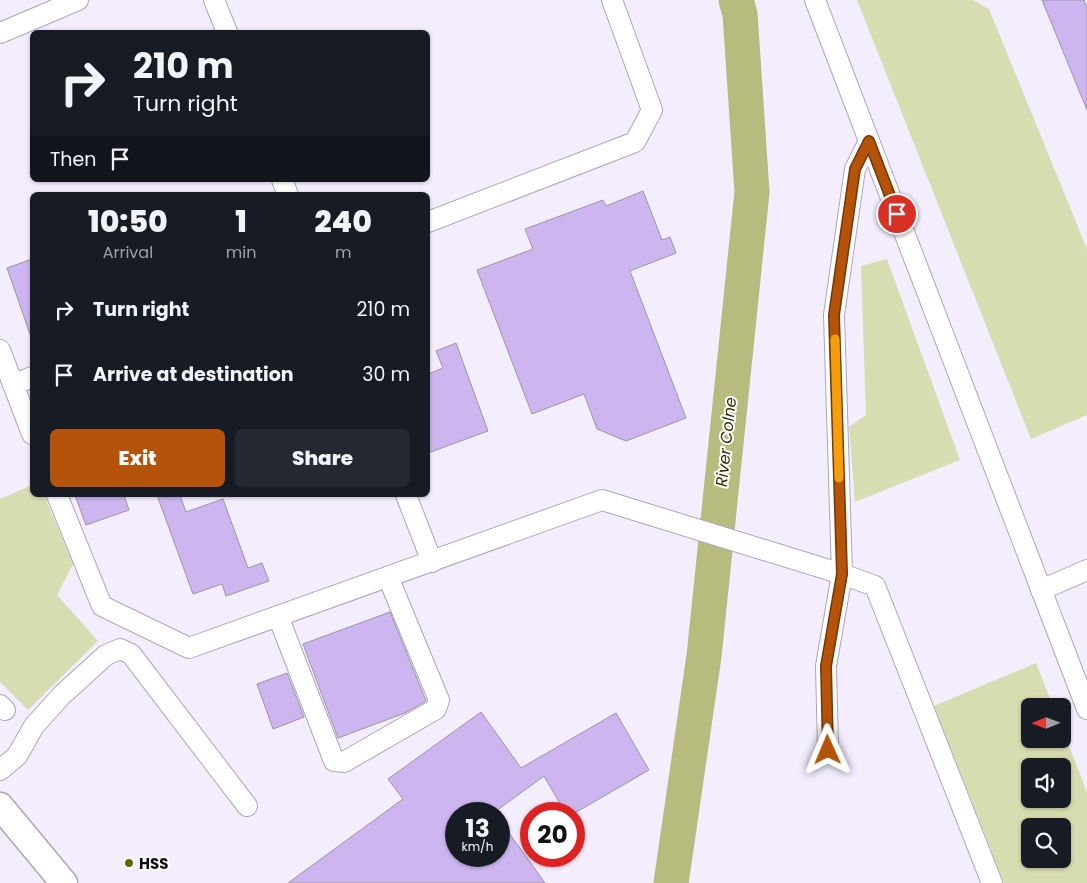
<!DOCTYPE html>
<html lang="en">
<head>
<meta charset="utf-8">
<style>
  body { margin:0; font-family:Poppins,sans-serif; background:#242831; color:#f1f3f6; height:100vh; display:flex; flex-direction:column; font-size:19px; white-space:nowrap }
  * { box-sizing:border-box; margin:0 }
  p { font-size:16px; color:#9ea1a6 }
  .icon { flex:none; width:28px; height:28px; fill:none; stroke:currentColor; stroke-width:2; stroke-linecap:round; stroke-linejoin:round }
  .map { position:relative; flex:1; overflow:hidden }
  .sheet { position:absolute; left:30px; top:192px; width:400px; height:305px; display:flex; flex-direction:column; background:#171b24; border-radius:8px; box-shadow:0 1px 4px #0004 }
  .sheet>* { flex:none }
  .guide { position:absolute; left:30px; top:30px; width:400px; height:152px; border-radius:8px; box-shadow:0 1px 4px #0004; background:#171b24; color:#f1f3f6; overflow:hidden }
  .needle { width:32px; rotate:269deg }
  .fabs { position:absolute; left:1021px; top:698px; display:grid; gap:10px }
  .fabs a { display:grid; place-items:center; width:50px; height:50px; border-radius:8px; background:#171b24; box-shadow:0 1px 4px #0004; font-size:25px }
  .speed { position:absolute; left:445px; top:802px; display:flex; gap:10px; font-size:25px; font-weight:700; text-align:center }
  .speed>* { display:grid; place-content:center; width:65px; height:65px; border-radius:50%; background:#171b24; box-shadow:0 1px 4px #0004; line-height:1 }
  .speed small { font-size:12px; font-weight:400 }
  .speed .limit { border:8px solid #d22; background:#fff; color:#111 }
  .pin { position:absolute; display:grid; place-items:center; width:42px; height:42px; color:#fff; margin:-21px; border:2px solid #fff; border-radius:50%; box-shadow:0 1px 5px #0007 }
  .me { position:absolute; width:55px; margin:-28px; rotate:359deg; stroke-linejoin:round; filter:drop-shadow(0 0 4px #0008) }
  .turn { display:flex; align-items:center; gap:18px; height:105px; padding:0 20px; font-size:22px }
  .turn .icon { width:65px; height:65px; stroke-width:2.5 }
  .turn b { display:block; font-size:35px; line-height:42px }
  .then { display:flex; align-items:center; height:48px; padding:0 20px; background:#0003; gap:10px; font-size:19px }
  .eta { display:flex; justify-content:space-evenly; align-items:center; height:85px; text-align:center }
  .eta b { font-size:30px; font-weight:800; line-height:35px }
  .cta { display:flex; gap:10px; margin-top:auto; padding:10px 20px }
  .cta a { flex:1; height:58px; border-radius:8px; background:#b45309; color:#fff; font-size:20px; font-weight:800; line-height:58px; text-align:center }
  .cta a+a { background:#242831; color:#f1f3f6 }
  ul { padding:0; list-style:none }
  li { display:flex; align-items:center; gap:15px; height:65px; padding:0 20px }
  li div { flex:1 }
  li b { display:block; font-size:19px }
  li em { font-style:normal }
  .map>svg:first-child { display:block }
</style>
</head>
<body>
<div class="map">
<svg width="1087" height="883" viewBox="0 0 1087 883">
  <rect width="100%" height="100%" fill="#f3edfe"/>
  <!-- green -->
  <g fill="#d8dcb1" fill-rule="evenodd">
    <polygon points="857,0 973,0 989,9 1087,249 1087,415 1031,439"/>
    <polygon points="887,259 960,460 855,502 849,427 866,415 861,266"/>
    <polygon points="32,485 32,495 44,495 73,564 57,595 98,641 28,710 0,682 0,499"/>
    <path d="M1036,663L1053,706H1030V739H1062L1063,730L1087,792V883H1004L934,706ZM1030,766H1062V799H1030ZM1030,826H1062V859H1030Z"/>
  </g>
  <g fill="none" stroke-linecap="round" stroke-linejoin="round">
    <!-- river -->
    <polyline stroke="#b7bc7e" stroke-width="35" points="671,883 704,656 752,192 740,14 736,0"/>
  </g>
  <!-- building -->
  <g fill="#cdb6ef" stroke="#9c95a7">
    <polygon points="1042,0 1084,0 1087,8 1087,110"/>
    <polygon points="643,191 662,240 670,237 676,253 630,271 686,418 626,441 597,429 584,394 532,414 477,270 533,249 525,229 603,200 606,206"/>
    <polygon points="32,259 32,334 30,334 7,268"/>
    <polygon points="456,343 488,431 428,453 428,374 443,368 436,351"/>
    <polygon points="75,495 124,495 129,510 86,525"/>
    <polygon points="157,495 180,495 186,512 223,499 248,568 262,563 269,581 226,596 222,584 193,594"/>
    <polygon points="390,612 426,701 405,713 338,738 303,644"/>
    <polygon points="287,673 304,717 273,729 257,684"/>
    <polygon points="481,712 521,768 616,713 649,770 573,814 566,814 544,776 492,814 456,814 456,856 499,856 499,819 545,883 288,883 403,799 388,779"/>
  </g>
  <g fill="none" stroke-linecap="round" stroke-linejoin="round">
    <!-- minor casing -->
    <g stroke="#ada6b9" stroke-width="22">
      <g id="minor">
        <polyline points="214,0 227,32"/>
        <polyline points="815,0 1087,709"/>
        <polyline points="0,33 78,0"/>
        <polyline points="869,141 855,169 834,315 842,574 875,586 992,883"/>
        <polyline points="282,180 288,195"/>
        <polyline points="428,222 635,142 652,110 612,0"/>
        <polyline points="0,350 32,434"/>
        <polyline points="13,385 32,377"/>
        <polyline points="57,495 102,606 189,648 602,500 842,574 826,666 828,749"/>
        <polyline points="406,495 432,562"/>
        <polyline points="1041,590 1087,570"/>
        <polyline points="278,616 334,761 344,762 436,709 439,700 388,577"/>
        <polyline points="0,705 5,710"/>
        <polyline points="0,770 17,756 34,726 62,695 106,655 120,649 131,654 247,806"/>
      </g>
    </g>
    <!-- major casing -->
    <g stroke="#ada6b9" stroke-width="29">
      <polyline id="major" points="0,806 64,883"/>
    </g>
    <!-- minor -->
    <use href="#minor" stroke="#fff" stroke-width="20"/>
    <!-- major -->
    <use href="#major" stroke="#fff" stroke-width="26"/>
  </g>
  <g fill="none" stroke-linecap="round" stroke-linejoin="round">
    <!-- route casing -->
    <g stroke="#753606" stroke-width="12">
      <polyline id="route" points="828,750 826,666 842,574 834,315 855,169 869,141 897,214"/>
    </g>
    <!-- route -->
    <use href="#route" stroke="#b45309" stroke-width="9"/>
    <!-- slow -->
    <polyline stroke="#f59e0b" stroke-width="9" points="835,339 839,478"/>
  </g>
  <!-- markers -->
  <circle fill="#636602" stroke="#fff" stroke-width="2" cx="129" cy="863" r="5"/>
  <g text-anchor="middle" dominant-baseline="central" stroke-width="4" stroke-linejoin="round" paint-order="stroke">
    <!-- poi labels -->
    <g font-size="15" font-weight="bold" fill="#0f0d13" stroke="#fff" text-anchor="start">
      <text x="139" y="863">HSS</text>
    </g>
    <!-- water labels -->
    <g font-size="16" font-style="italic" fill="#2f3000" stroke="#fff">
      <text transform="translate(726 442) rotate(-84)">River Colne</text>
    </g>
  </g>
</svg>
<div class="fabs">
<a><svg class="needle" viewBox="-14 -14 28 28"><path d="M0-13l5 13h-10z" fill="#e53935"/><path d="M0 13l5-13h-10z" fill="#9ea1a6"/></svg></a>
<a><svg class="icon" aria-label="sound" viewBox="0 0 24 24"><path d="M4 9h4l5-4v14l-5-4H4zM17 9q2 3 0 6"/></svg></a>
<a><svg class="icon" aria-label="search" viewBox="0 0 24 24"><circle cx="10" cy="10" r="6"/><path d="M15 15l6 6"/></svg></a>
</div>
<div class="speed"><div>13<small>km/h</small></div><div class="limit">20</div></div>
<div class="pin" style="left:897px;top:214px;background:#d93025"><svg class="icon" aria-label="arrive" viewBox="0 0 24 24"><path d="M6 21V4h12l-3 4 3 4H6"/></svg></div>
<svg class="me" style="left:828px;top:750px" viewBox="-20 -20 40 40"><path d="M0-17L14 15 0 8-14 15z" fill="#b45309" stroke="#fff" stroke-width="4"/></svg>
<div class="guide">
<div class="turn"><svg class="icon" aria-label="right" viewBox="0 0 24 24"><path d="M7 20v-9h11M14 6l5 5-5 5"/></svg><div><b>210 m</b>Turn right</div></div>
<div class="then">Then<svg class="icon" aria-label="arrive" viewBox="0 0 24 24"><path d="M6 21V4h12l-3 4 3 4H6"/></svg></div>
</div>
<section class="sheet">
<div class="eta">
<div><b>10:50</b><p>Arrival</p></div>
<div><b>1</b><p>min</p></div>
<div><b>240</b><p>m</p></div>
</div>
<ul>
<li><svg class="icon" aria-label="right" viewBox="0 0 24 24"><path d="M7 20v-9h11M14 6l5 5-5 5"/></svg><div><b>Turn right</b></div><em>210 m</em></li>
<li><svg class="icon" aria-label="arrive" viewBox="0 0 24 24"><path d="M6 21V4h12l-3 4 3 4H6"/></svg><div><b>Arrive at destination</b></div><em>30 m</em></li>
</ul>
<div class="cta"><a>Exit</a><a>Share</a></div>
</section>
</div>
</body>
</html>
